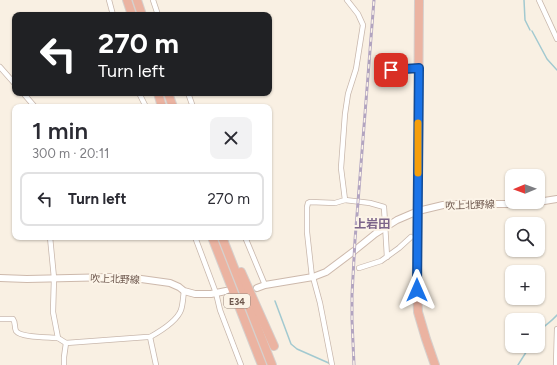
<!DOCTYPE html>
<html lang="en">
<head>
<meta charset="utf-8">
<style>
  body { margin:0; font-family:Figtree,"Noto Sans JP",sans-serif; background:#f2f2f3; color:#2b2b33; height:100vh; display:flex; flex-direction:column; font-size:15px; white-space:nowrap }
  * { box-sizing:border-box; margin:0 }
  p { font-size:13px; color:#7c7c81 }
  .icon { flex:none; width:22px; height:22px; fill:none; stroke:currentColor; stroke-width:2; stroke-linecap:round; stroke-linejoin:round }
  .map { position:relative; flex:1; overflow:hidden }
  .sheet { position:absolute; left:12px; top:104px; width:260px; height:136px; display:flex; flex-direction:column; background:#fff; border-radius:8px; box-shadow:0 1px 3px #0004 }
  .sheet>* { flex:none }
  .guide { position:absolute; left:12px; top:12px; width:260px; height:84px; border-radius:8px; box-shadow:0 1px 3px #0004; background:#202124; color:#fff; overflow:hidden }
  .needle { width:26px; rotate:269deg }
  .buttons { position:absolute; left:505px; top:169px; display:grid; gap:8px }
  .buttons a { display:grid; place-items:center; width:40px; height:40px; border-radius:8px; background:#fff; box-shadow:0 1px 3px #0004; font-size:20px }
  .pin { position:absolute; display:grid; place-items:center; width:34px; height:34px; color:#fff; margin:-17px; border-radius:8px; box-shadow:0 2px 6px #0006 }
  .me { position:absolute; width:44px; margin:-22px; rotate:0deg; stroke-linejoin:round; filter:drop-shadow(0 0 3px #0008) }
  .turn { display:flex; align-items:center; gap:14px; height:84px; padding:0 20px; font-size:18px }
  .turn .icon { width:52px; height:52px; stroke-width:2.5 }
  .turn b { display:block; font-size:28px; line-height:34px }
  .round { display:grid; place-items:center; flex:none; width:42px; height:42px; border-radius:8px; background:#f2f2f3 }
  .overview { display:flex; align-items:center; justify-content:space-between; height:68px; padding:0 20px }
  h1 { font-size:24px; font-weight:600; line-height:30px }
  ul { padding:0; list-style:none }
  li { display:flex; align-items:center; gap:12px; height:54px; margin:0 8px 6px; padding:0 12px; border:2px solid #e1e1e2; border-radius:8px }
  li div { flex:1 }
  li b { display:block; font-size:15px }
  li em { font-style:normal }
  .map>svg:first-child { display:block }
</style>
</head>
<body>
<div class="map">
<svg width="557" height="365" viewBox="0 0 557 365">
  <rect width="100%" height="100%" fill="#f9f0e3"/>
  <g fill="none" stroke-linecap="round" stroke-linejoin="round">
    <!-- stream -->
    <g stroke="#a2c9d0" stroke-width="1.5">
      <polyline points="524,0 525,20 530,30"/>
      <polyline points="532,31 547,59 557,70"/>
      <polyline points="275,301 291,344 297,349 331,364"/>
      <path d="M538,332C544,326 552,321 557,315"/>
      <polyline points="518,365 530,346"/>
    </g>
    <!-- street casing -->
    <g stroke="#c8b7ac" stroke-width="6">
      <g id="street">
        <polyline points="109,0 113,15"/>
        <polyline points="153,0 158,15"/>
        <polyline points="539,0 557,39"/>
        <polyline points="0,67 15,84"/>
        <polyline points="377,71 419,68"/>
        <polyline points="23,93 35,107"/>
        <polyline points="139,93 146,107"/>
        <polyline points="188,93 193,107"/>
        <polyline points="345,200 370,203 384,207 387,257"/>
        <polyline points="50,237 54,278 53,312 58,338 66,343 147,337 150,337 156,365"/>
        <polyline points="195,237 216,293 220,310 241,365"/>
        <polyline points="245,237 265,285"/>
        <polyline points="359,268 381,261 399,248 411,237"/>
        <polyline points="312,277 307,232 307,207 308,203 310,202 335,203 345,200 341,168 345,114 348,94 356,69 363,25 358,14 347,0"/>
        <polyline points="313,277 320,303 332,365"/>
        <path d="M0,319H13C16,323 14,327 16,331C21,338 49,337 58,338"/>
        <path d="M150,337C159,332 177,321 181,310C183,304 183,297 184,291"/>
        <polyline points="64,365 64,357 66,343"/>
        <polyline points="556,365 557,329"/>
      </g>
    </g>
    <!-- secondary casing -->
    <g stroke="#cdb9ac" stroke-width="8">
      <g id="secondary">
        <polyline points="538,202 557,199"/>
        <polyline points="0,278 27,279 114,277 134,278 170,283 179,287 184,291 195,294 211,294 226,291"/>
        <polyline points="257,288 265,285 313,277 326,272 354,251 375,234 397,220 418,211 443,205 457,204 507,204 536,202"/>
      </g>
    </g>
    <!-- highway casing -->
    <g stroke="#d6d0cd" stroke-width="10">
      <g id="highway">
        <polyline points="127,0 132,15"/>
        <polyline points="137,0 142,15"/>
        <polyline points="419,0 417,290 418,312 426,339 435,365"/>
        <polyline points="158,93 162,107"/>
        <polyline points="168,93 173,107"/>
        <polyline points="212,237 262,365"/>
        <polyline points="222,237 272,365"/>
        <polyline points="241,272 274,346"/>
      </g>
    </g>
    <!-- street -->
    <use href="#street" stroke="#fff" stroke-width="4.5"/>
    <!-- secondary -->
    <use href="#secondary" stroke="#fff" stroke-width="6"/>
    <!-- highway -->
    <use href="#highway" stroke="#ebb3a1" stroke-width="8"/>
    <!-- rail casing -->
    <g stroke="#b2a4c0" stroke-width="3">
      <polyline id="rail" points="354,365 352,320 352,295 355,240 374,0"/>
    </g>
    <!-- rail -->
    <use href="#rail" stroke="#fcf4e8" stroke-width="1.5" stroke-dasharray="4.5" stroke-linecap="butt"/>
  </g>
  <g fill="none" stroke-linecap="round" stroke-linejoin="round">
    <!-- route casing -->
    <g stroke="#114b97" stroke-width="10">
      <polyline id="route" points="391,70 419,68 417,290"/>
    </g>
    <!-- route -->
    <use href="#route" stroke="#1a73e8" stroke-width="7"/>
    <!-- slow -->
    <polyline stroke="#f59e0b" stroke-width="7" points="418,173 418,123"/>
  </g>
  <g text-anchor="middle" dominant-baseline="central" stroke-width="4" stroke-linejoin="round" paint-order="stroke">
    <!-- shield labels -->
    <rect fill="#fcf4e8" stroke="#98867c" stroke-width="1" x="224" y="294" width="26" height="14" rx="3"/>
    <g font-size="9" font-weight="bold" fill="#6d574d">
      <text x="237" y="301">E34</text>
    </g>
    <!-- street labels -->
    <g font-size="10" fill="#6d574d" stroke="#fcf4e8">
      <text transform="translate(470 205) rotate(-2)">吹上北野線</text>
      <text transform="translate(115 279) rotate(2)">吹上北野線</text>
    </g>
    <!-- quarter labels -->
    <g font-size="12" font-weight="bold" fill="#7c658a" stroke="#fcf4e8">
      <text x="372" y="224">上岩田</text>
    </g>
  </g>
</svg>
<div class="buttons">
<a><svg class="needle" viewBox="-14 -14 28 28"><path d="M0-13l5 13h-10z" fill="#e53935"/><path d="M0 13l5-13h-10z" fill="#7c7c81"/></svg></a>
<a><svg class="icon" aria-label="search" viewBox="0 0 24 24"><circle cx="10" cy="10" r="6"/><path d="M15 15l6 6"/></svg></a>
<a>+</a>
<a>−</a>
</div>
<div class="pin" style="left:391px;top:70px;background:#d93025"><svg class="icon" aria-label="arrive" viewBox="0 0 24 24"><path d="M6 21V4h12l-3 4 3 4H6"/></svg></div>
<svg class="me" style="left:417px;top:290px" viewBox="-20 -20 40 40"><path d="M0-17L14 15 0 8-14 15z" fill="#1a73e8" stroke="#fff" stroke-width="4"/></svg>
<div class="guide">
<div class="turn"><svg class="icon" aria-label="left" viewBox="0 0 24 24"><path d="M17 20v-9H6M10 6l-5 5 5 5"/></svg><div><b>270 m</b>Turn left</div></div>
</div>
<section class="sheet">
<div class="overview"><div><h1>1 min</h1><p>300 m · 20:11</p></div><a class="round"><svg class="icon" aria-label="close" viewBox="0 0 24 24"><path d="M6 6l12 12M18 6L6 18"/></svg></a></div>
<ul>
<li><svg class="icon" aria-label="left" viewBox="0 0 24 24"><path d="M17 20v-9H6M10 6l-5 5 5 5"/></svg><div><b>Turn left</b></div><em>270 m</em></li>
</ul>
</section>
</div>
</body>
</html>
